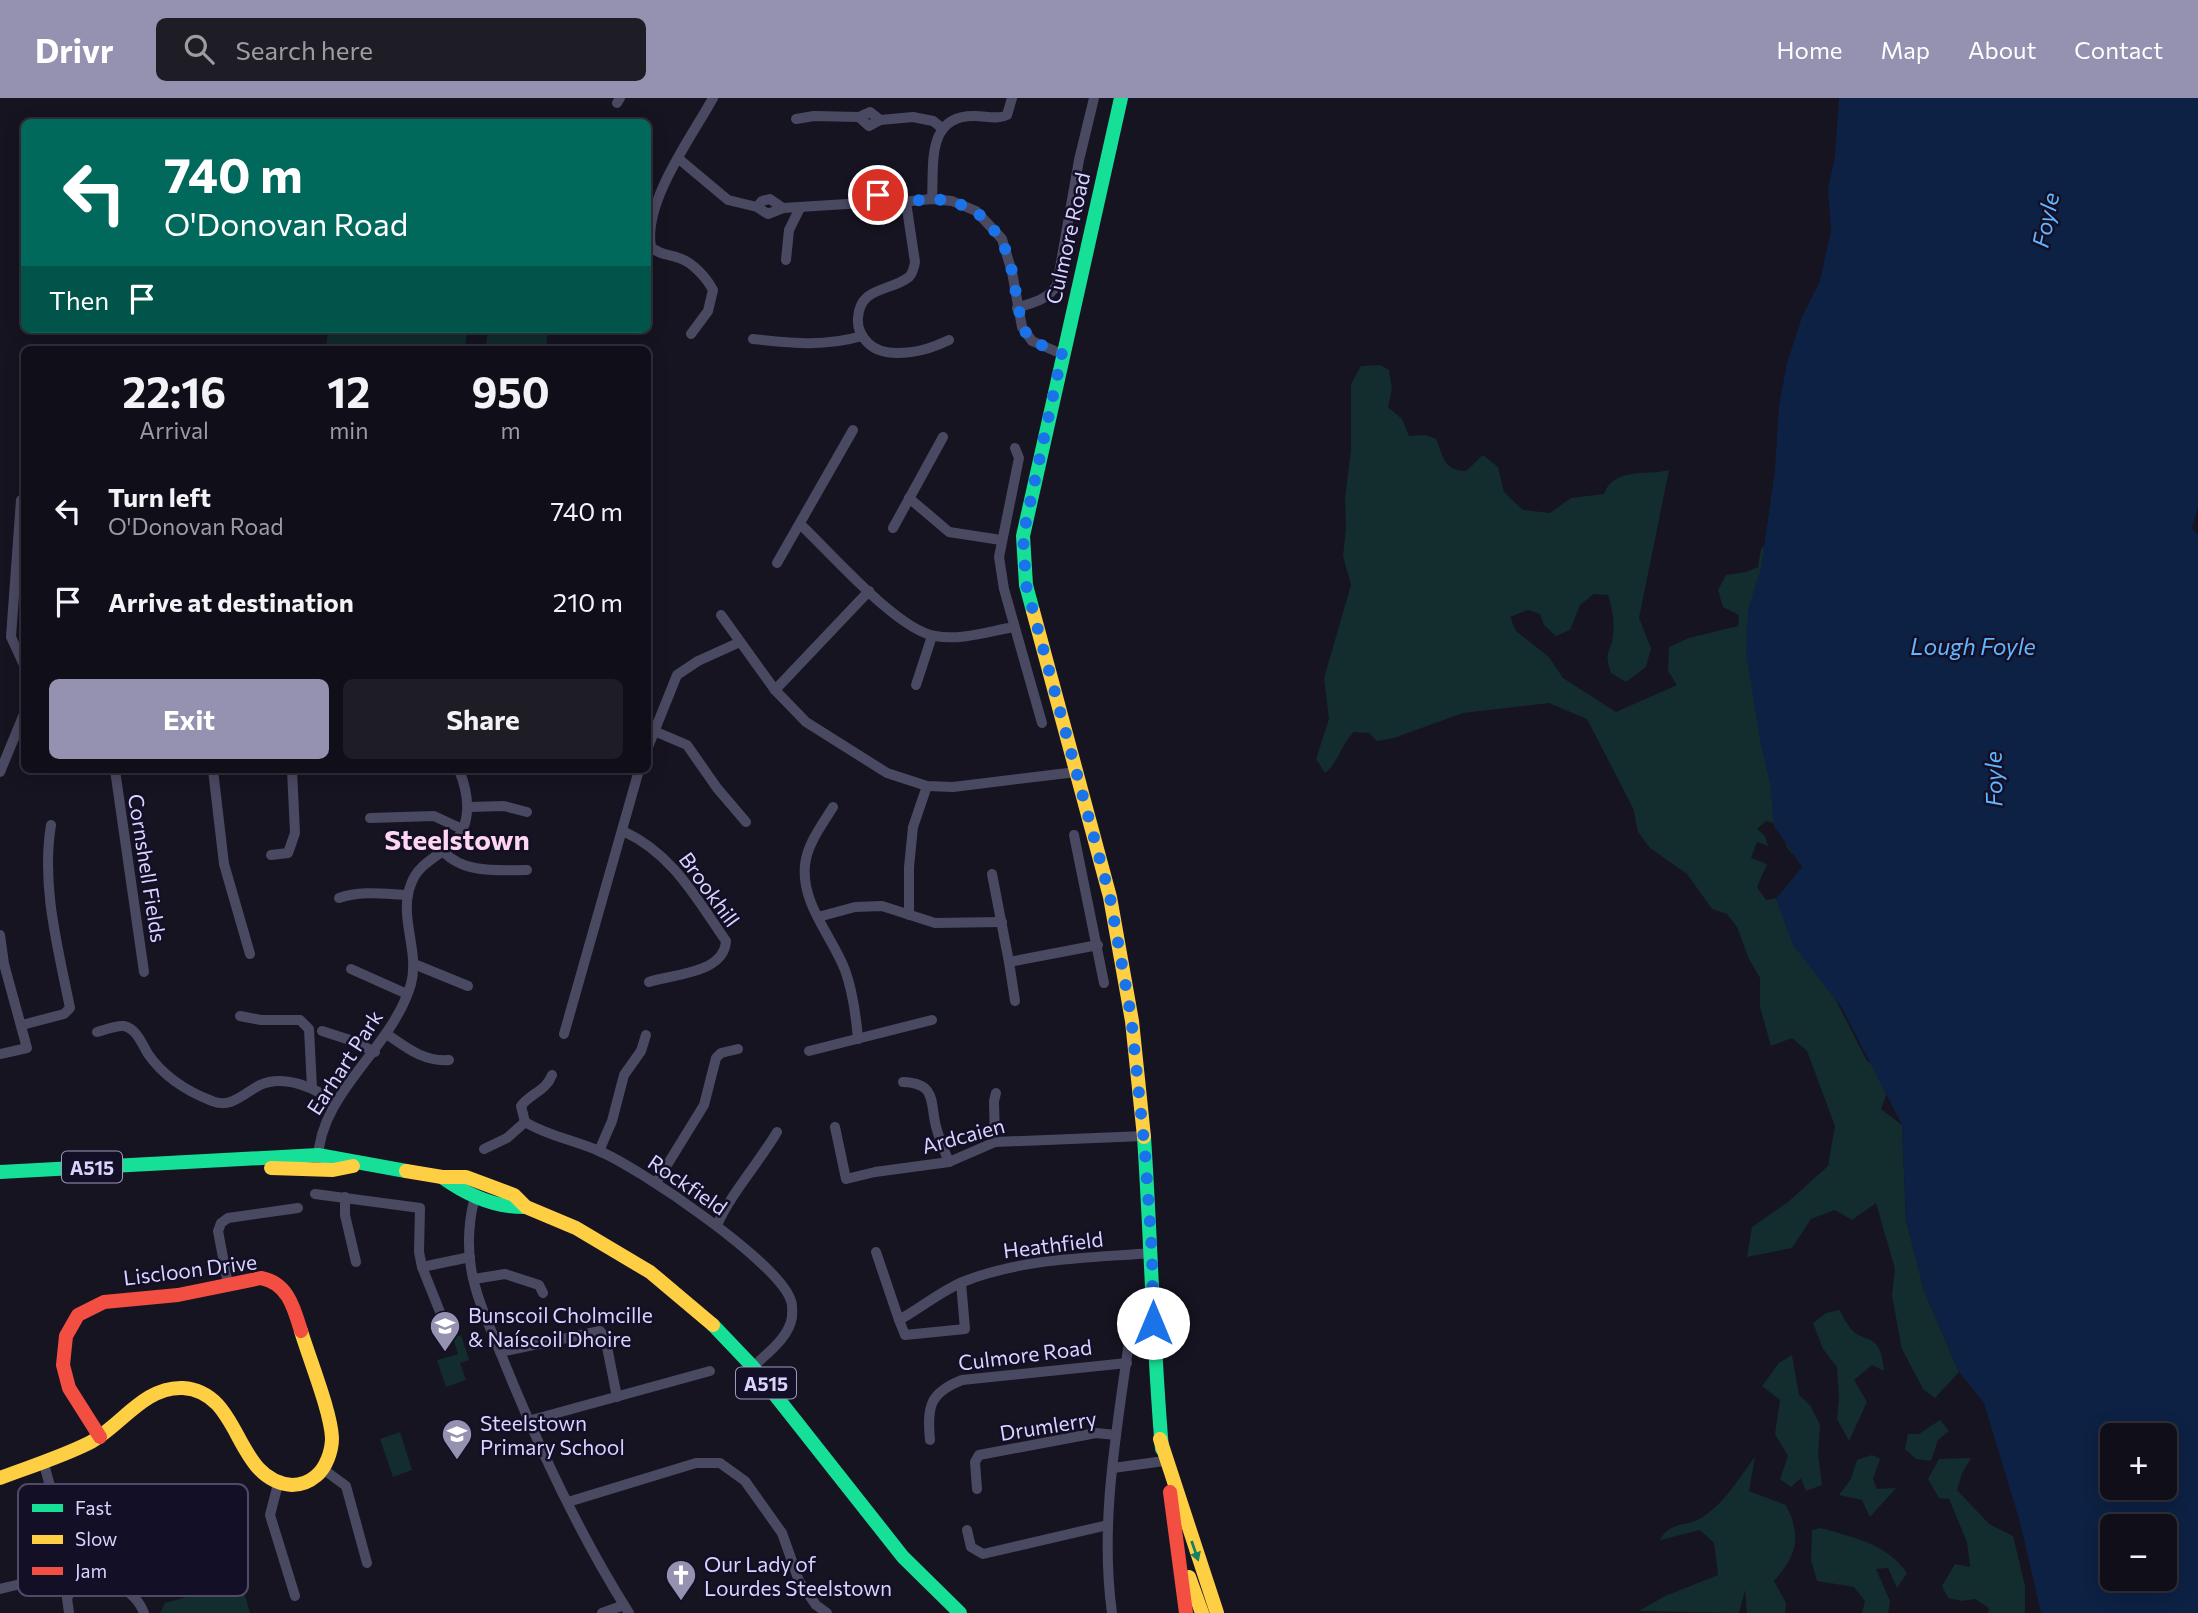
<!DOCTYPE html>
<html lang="en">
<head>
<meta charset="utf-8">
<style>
  body { margin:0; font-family:Commissioner,sans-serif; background:#1e1d26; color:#f1f3f6; height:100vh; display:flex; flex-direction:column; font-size:26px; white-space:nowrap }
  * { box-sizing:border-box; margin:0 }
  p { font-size:23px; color:#9c9ca2 }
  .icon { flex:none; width:38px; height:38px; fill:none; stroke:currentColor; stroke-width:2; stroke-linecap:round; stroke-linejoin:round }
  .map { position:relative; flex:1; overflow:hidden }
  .panel { position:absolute; left:21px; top:248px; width:630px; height:427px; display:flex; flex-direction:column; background:#100f19; border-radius:10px; box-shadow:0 4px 18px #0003,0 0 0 2px #302f38 }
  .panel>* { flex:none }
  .top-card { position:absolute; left:21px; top:21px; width:630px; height:214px; border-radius:10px; box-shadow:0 4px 18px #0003,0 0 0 2px #302f38; background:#00695c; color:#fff; overflow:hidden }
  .buttons { position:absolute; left:2100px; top:1325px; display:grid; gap:14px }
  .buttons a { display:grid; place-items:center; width:77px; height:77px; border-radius:10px; background:#100f19; box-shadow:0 4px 18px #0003,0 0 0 2px #302f38; font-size:35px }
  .pin { position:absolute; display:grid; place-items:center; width:60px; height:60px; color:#fff; margin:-30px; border:4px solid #fff; border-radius:50%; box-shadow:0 2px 7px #0007 }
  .me { position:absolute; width:77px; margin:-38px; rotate:0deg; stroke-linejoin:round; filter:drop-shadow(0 0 5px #0008) }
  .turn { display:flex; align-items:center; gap:24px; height:147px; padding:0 28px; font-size:32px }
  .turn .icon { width:91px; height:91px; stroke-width:2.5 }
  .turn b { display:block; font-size:49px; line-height:60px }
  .then { display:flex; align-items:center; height:66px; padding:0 28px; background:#0003; gap:14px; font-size:26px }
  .eta { display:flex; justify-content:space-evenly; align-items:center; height:119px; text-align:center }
  .eta b { font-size:42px; font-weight:700; line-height:49px }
  .primary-button { display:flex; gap:14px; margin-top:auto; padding:14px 28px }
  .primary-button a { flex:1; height:80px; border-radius:10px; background:#9591b1; color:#fff; font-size:28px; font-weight:700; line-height:80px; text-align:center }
  .primary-button a+a { background:#1e1d26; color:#f1f3f6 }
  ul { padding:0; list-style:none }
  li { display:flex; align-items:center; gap:21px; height:91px; padding:0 28px }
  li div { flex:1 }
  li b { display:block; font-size:26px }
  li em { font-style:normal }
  header { display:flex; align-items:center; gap:42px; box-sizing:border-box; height:98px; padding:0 35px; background:#9591b1; color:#fff }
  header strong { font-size:33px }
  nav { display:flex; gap:38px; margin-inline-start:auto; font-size:24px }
  .search { width:490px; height:63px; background:#1e1d26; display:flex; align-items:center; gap:18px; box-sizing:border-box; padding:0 24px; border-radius:10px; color:#9c9ca2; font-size:26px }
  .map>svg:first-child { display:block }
</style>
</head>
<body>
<header>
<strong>Drivr</strong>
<div class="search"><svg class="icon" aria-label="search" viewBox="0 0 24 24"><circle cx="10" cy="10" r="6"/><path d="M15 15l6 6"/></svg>Search here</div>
<nav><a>Home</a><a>Map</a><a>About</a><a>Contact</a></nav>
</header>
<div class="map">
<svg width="2198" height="1515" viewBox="0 0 2198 1515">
  <rect width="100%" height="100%" fill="#161421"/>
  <!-- green -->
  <g fill="#132c2d">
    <polygon points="328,231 467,231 465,252 326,252"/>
    <polygon points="488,231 548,231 546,252 485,252"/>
    <path d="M1380,267L1389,272L1392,291L1388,309L1402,321L1409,338L1426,337L1436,341C1443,358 1444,373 1466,373L1483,357L1498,369L1504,394L1523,412L1550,415L1571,400L1604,396C1613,369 1646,378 1669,372L1639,520L1651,550L1646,569L1626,584L1611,575C1603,550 1611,558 1613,537C1615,522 1612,511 1608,497L1594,496L1580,507L1570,532L1556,538L1544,527L1540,516L1528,512L1510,519L1516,533L1549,559L1563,580L1616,614L1677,587L1668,573L1669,549L1689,540L1738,528L1739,517L1723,509L1718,492L1726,477L1746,474L1758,469L1761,451L1775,437L1799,730L1792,756L1786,748L1784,728L1766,723L1757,731L1765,738L1768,748L1757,744L1751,760L1767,766L1757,789L1766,802L1777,800L1822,875L1867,963L1892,981L1881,1011L1902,1027L1906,1121L1924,1192L1959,1274L1935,1300L1923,1291L1902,1251L1892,1198L1895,1171L1876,1105L1852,1122L1835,1112L1811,1121L1792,1150L1747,1159L1752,1129L1788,1104L1828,1068L1835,1028L1807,953L1792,940L1771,948L1760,909V880L1749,861L1737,829L1727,816L1712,811L1687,776L1650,750L1638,734L1633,710L1587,621L1549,605L1463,615L1394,640L1377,643L1369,635L1354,634C1341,646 1339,664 1325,675L1316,661L1329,621L1324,580L1351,487L1343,458L1346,430L1345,401L1351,351V286L1361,268Z"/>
    <path d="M1840,1212C1842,1217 1845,1223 1848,1227C1863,1249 1881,1230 1884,1273L1872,1267L1854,1282L1867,1304L1849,1343L1837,1321L1839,1300L1837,1269L1823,1251L1813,1225L1826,1215Z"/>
    <polygon points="461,1237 469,1262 460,1265 466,1282 446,1289 437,1262 458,1256 453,1240"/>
    <polygon points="1792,1257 1799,1297 1810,1307 1820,1327 1818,1356 1822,1387 1806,1393 1801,1380 1791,1389 1780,1381 1788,1358 1775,1336 1780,1302 1762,1288 1779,1265"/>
    <polygon points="1940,1322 1949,1333 1938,1342 1931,1363 1916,1361 1905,1351 1908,1336 1919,1336"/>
    <polygon points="400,1334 412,1372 393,1379 380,1341"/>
    <polygon points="1872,1357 1880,1361 1873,1381 1877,1391 1896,1390 1870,1419 1862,1402 1839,1397 1851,1381 1857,1362"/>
    <path d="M1755,1359L1749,1393L1786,1407C1802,1439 1797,1457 1774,1483L1786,1505L1785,1515H1747L1745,1492L1739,1515L1639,1513L1665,1498L1718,1477L1714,1445L1700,1432L1660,1442C1670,1423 1686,1429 1701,1420C1724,1406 1739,1380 1755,1359Z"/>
    <polygon points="1971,1360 1962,1375 1957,1392 1989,1426 2013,1438 2025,1488 2025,1515 1988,1515 1989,1510 1975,1501 1962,1503 1948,1500 1942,1488 1955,1466 1970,1469 1967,1444 1949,1401 1939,1400 1928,1381 1939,1361"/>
    <path d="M1821,1430C1854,1440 1886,1445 1907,1475L1897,1490L1888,1470L1876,1471L1890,1503L1888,1515H1862L1865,1503L1854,1489L1817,1483L1811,1462L1812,1432Z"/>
    <polygon points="241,1484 250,1515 160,1515 165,1505"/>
  </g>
  <!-- water -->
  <path fill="#0d2144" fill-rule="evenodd" d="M1839,0H2198V409L2192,430L2198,437V1515H2041L2020,1424L1984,1305L1959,1274L1924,1192L1906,1121L1902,1027L1842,910L1793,847L1776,801L1802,769L1774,728L1770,685L1761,647L1746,554L1748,512L1761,470L1775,372L1779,308L1787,265L1802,219L1820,183L1831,132L1828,91L1835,58ZM2112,1337H2165V1390H2112ZM2112,1428H2165V1480H2112Z"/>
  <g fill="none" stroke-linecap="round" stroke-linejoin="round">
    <!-- street -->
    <g stroke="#4a4962" stroke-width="10">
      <polyline points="617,5 620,0"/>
      <polyline points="859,19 869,28 880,22 913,19 933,23 942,30"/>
      <polyline points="796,21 814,18 859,19 870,14 880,22"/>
      <polyline points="679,61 728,102 757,109 768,116 783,110 863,105 877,110 891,105 932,101 952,103 976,113 1002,141 1012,174 1022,229 1032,243 1062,256"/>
      <path d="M932,101C934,66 926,17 975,18C986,18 998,22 1007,17L1012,0"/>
      <path d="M906,104L915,164C914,170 913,175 909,179C890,194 860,188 858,220C857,230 861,238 868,245C876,253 886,255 897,255C917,255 932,250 949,242"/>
      <polyline points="863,105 869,98 878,97 891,105"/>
      <polyline points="757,109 762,103 770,101 783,110"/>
      <path d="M651,149C660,157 668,156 679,160C692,164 706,179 713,192L708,213L691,236"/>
      <path d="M648,152L651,149C643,104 691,40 713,0"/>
      <polyline points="786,162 789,132 800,110"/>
      <path d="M1017,210C1034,204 1047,202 1057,187L1079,62L1094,0"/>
      <path d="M753,241C791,245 824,249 862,238"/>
      <polyline points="1015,350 1019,360 999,459 1004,491 1042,625"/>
      <polyline points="909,400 949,434 1001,442"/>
      <polyline points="21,402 11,539 24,567"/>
      <path d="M800,426C830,454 897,532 935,538C960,543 990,533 1014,529"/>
      <polyline points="893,430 943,339"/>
      <polyline points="777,465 853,332"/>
      <polyline points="721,517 775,592 806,624 887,675 927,688 953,689 1076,674"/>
      <polyline points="916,587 932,538"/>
      <polyline points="775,592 869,493"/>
      <polyline points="654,633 687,647 717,690 746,724"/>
      <polyline points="648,649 677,577 698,563 740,544"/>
      <polyline points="115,672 144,874"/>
      <polyline points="213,672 224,766 250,856"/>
      <polyline points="0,674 24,616"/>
      <polyline points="469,709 504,708 527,714"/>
      <path d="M833,709C822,727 807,746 805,767C801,806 832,838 845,872C853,894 856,918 858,941"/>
      <polyline points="370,720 434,718 462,731"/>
      <path d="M623,733C673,756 696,800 726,843C724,876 672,876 649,884"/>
      <polyline points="1074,737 1104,885"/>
      <path d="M443,753C463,776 499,772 527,772"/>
      <polyline points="271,757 288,755 295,735 292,672"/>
      <polyline points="992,776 1009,864"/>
      <path d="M339,800C361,792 385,796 408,797"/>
      <polyline points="909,817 909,769 913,729 927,688"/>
      <polyline points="818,819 855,809 882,808 935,825 1002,824"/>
      <polyline points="0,837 4,866 27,950 0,956"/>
      <polyline points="414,866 468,888"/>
      <polyline points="351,871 407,896"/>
      <polyline points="1015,903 1009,864 1098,847"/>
      <polyline points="240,918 261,922 300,922 309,931 312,990"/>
      <path d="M22,927L64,916L70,910C58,850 41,788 51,727"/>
      <polyline points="322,933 353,943 375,954"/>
      <path d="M97,934C105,932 116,927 124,928C136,930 142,946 148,956C164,979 186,993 212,1003C231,1011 244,995 260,987C284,976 318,990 335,1006"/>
      <polyline points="564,936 639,672"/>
      <path d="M388,937C407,950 424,964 449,962"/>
      <polyline points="809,953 932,922"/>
      <path d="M552,977C546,993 531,995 521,1008L525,1024C548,1038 574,1042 599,1053C638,1069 780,1165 791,1203C793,1207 792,1215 792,1219C789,1240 767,1255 753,1269"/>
      <path d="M903,984C939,985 929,1007 937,1032C940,1043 945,1054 949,1064"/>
      <polyline points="835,1029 846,1081 875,1074 949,1064 995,1044 1144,1038"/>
      <polyline points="995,1044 994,1003 996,995"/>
      <polyline points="484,1051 507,1040 525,1024"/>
      <polyline points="599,1053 612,1023 624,977 641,953 646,937"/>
      <path d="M318,1062C319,995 392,951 411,886C420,852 398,819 411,786C418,766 437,759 452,746C473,727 469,696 459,672"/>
      <polyline points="656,1085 704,1007 716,960 721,955 738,951"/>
      <polyline points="315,1096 420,1110 419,1154 422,1169 444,1224"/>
      <path d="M476,1096C469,1118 467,1146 471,1170C476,1202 493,1235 505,1266C540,1352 579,1436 629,1515"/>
      <polyline points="345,1099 345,1117 356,1164"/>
      <path d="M717,1127C732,1094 758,1066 777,1034"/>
      <polyline points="876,1154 899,1222"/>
      <polyline points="422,1169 470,1159"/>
      <polyline points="474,1181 505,1176 539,1187 543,1195"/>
      <path d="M961,1185L965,1231L905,1237L899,1222C921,1210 942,1192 965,1183C1024,1160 1089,1160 1152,1155"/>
      <polyline points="228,1186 218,1133 221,1125 228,1120 298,1110"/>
      <polyline points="500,1254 600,1233 605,1239 617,1299"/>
      <polyline points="528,1323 710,1273"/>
      <path d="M930,1342C927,1309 929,1295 962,1282L1127,1265"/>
      <path d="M43,1363C51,1389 62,1441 78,1461C98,1484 132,1484 144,1515"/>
      <polyline points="1113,1370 1164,1363"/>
      <polyline points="323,1371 346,1388 367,1465"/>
      <polyline points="278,1386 270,1417 295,1498"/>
      <polyline points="977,1391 975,1364 979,1357 1096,1335 1116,1337"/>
      <polyline points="568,1404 696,1365 720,1365 745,1383 782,1435 799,1483 816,1507 827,1515"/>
      <polyline points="967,1432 971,1449 983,1456 1108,1427"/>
      <polyline points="27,1458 33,1477 71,1492"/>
      <polyline points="0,1491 25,1485 33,1477"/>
      <polyline points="69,1515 67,1500 85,1468"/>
      <polyline points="602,1515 624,1507"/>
      <path d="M1112,1515C1098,1415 1121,1312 1133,1213"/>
    </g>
    <!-- fast -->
    <g stroke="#16e098" stroke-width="14">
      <polyline points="1033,513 1026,487 1023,438 1121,0"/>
      <path d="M1144,1039C1151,1143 1153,1247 1162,1351"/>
      <polyline points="0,1074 318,1057 406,1073"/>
      <path d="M442,1079C467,1097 494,1110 526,1109"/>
      <polyline points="713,1227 753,1269 903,1459 960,1515"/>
    </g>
    <!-- slow -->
    <g stroke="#ffcf43" stroke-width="14">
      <polyline points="1033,513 1110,799 1132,923 1144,1039"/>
      <polyline points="271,1070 333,1072 353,1068"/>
      <polyline points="406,1073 442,1079 466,1079 514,1097 526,1109 576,1130 650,1174 713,1227"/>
      <polyline points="1160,1341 1217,1515"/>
      <path d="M0,1380C29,1369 61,1359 89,1345C120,1329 144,1288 183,1290C243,1294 233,1382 292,1387C301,1387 309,1384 316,1378C326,1370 332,1353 332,1340C331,1314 309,1260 301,1233"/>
      <polyline points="1189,1479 1202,1515"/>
    </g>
    <!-- jam -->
    <g stroke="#f24e42" stroke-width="14">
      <path d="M100,1339L69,1290L63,1267L66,1238L78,1217L104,1204L178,1197L261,1180C288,1185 294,1210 301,1233"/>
      <polyline points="1170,1394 1186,1515"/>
    </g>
  </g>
  <!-- one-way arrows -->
  <defs><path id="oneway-solid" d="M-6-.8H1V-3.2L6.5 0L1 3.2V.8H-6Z" transform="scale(1.75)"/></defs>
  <use fill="#158265" href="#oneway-solid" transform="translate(1195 1453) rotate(71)"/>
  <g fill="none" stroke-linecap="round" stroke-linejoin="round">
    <!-- route -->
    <polyline stroke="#1a73e8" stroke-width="12" stroke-dasharray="0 21.6" points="878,97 891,105 932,101 952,103 976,113 1002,141 1012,173 1022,229 1032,243 1062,256 1023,438 1026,487 1110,799 1131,918 1145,1054 1152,1155 1153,1225"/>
  </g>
  <!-- icons -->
  <defs>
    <g id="school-pin" transform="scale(1.575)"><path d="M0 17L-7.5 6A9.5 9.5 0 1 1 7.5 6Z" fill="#9591b1" stroke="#130f26"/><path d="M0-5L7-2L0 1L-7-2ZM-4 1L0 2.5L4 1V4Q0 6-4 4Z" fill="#fff"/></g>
    <g id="church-pin" transform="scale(1.575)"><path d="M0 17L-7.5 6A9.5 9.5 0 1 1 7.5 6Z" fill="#9591b1" stroke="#130f26"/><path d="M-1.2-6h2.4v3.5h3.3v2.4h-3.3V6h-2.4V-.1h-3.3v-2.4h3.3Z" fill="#fff"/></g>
  </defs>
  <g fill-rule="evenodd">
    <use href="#school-pin" x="445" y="1228"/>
    <use href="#school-pin" x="457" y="1336"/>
    <use href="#church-pin" x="681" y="1477"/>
  </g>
  <g text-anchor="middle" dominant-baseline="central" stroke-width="5" stroke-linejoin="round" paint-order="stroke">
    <!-- shield labels -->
    <g fill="#130f26" stroke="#9e99be" stroke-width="2">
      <rect x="62" y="1053.5" width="60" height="31" rx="5"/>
      <rect x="736" y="1269.5" width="60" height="31" rx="5"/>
    </g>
    <g font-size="19" font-weight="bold" fill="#d9d4ff">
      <text x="92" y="1069">A515</text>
      <text x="766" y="1285">A515</text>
    </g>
    <!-- street labels -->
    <g font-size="21" fill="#d9d4ff" stroke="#130f26">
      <text transform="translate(1067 140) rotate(-77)">Culmore Road</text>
      <text transform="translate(148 770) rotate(81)">Cornshell Fields</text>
      <text transform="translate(710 791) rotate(54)">Brookhill</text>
      <text transform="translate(344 964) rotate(-57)">Earhart Park</text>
      <text transform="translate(963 1037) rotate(-15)">Ardcaien</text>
      <text transform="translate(688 1086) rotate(34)">Rockfield</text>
      <text transform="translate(1053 1146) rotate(-7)">Heathfield</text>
      <text transform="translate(190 1171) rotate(-7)">Liscloon Drive</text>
      <text transform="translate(1025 1256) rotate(-7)">Culmore Road</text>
      <text transform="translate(1048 1327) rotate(-9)">Drumlerry</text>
    </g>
    <!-- poi labels -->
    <g font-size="21" fill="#d9d4ff" stroke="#130f26" text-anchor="start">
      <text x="468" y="1216">Bunscoil Cholmcille<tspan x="468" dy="24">&amp; Naíscoil Dhoire</tspan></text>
      <text x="480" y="1324">Steelstown<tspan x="480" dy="24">Primary School</tspan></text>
      <text x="704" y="1465">Our Lady of<tspan x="704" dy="24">Lourdes Steelstown</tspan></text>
    </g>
    <!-- water labels -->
    <g font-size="23" font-style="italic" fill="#62b6ff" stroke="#130f26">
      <text transform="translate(2045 122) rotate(-78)">Foyle</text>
      <text x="1973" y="548">Lough Foyle</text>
      <text transform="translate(1993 681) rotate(-91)">Foyle</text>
    </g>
    <!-- district labels -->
    <g font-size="28" font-weight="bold" fill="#ffd6f0" stroke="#130f26">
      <text x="457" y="741">Steelstown</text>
    </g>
  </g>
  <!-- legend -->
  <rect x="18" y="1386" width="230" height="112" rx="10" fill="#130f26" stroke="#4e4a67" stroke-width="2"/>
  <rect x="32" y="1406" width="31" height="8" fill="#16e098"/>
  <rect x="32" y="1437" width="31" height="9" fill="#ffcf43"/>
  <rect x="32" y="1469" width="31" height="8" fill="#f24e42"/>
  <g font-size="19" fill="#d9d4ff">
    <text x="75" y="1417">Fast</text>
    <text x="75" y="1448">Slow</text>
    <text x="75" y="1480">Jam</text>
  </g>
</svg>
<div class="buttons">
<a>+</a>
<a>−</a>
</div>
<div class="pin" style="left:878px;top:97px;background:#d93025"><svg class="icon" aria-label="arrive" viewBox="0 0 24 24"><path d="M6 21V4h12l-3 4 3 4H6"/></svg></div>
<svg class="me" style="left:1153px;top:1225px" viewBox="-20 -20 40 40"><circle r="19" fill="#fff"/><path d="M0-13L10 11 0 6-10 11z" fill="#1a73e8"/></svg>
<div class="top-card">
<div class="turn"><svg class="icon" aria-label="left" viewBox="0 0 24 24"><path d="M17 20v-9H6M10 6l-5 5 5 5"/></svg><div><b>740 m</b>O'Donovan Road</div></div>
<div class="then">Then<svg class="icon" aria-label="arrive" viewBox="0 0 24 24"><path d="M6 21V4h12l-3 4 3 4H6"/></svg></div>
</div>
<section class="panel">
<div class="eta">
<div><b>22:16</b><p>Arrival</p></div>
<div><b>12</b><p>min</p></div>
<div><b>950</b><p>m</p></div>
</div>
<ul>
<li><svg class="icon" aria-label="left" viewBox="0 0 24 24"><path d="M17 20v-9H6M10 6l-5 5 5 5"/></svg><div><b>Turn left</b><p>O'Donovan Road</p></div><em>740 m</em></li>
<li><svg class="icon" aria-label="arrive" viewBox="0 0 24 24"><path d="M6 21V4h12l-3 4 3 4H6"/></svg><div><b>Arrive at destination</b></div><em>210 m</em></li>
</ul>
<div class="primary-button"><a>Exit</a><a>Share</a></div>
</section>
</div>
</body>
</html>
